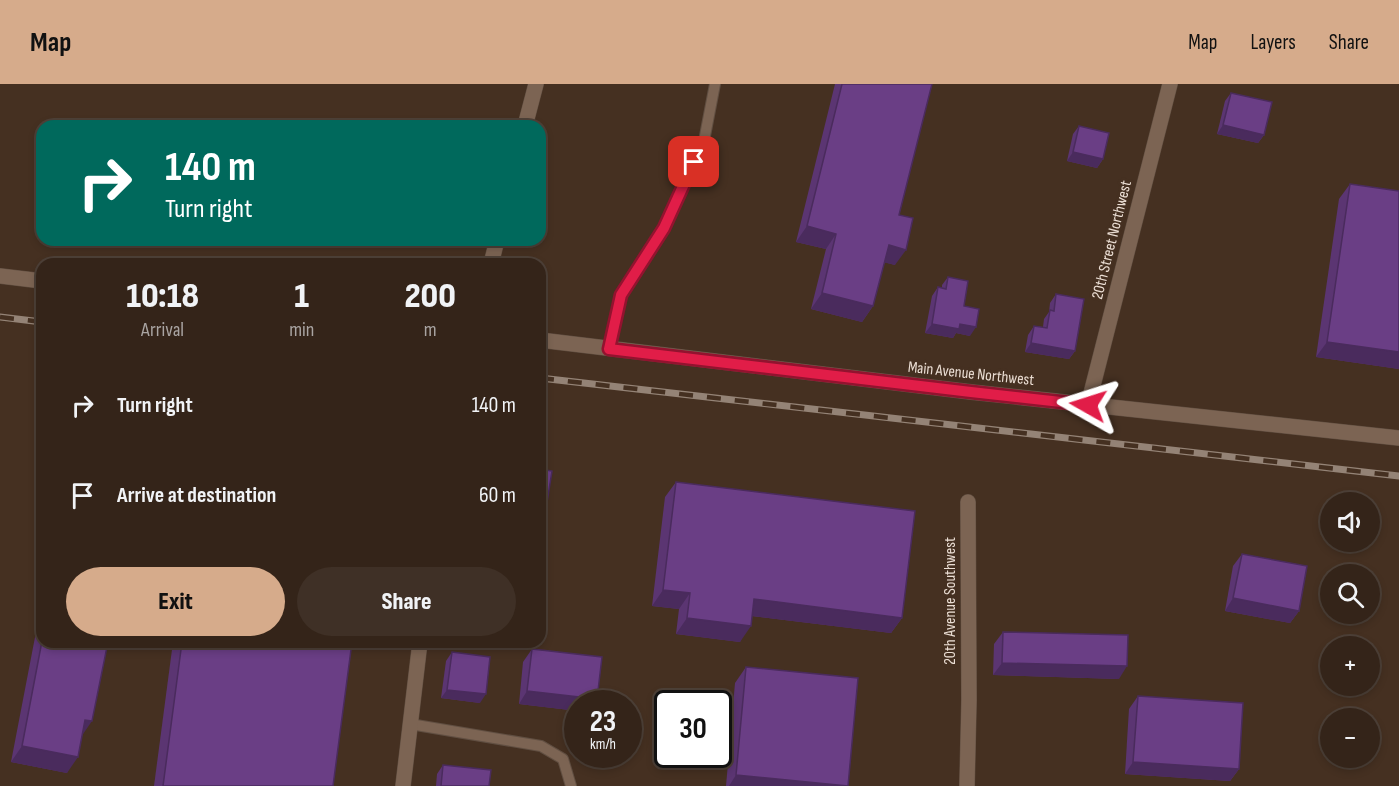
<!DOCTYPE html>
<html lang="en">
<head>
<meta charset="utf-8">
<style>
  body { margin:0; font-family:"Sofia Sans Condensed",sans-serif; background:#3f3026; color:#f1f3f6; height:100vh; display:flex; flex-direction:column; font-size:22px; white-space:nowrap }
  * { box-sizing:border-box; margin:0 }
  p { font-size:20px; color:#a9a4a2 }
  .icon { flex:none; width:33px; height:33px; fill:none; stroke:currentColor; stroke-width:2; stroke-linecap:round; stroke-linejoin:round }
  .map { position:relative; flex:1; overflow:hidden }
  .panel { position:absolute; left:36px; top:174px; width:510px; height:390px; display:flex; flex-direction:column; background:#342419; border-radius:18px; box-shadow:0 3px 9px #0003,0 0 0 2px #4e4138 }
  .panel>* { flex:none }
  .hud { position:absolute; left:36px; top:36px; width:510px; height:126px; border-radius:18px; box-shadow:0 3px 9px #0003,0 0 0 2px #4e4138; background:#00695c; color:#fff; overflow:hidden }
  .tools { position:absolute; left:1320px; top:408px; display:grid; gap:12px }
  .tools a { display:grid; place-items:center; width:60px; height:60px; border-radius:50%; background:#342419; box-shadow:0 3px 9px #0003,0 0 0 2px #4e4138; font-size:30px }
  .speed { position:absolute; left:564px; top:606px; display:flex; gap:12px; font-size:30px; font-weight:700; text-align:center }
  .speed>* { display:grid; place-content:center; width:78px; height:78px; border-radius:50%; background:#342419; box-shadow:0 3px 9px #0003,0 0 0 2px #4e4138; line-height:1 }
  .speed small { font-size:15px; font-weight:400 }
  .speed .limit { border:3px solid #111; border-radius:9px; background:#fff; color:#111 }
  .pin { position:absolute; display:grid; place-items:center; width:51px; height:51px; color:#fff; margin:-26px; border-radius:12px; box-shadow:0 3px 9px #0006 }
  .me { position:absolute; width:66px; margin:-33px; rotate:276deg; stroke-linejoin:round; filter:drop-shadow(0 0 4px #0008) }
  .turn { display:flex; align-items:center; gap:21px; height:126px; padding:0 30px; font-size:27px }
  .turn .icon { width:78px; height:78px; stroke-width:2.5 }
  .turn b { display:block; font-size:42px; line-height:51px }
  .eta { display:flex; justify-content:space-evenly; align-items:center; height:102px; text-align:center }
  .eta b { font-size:36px; font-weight:800; line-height:42px }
  .primary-button { display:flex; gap:12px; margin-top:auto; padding:12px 30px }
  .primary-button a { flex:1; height:69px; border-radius:36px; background:#d6ab8b; color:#111; font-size:24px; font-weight:800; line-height:69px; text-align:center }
  .primary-button a+a { background:#3f3026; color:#f1f3f6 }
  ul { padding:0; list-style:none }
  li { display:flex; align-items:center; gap:18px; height:90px; padding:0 30px }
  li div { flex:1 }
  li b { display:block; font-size:22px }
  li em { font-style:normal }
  header { display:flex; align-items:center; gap:36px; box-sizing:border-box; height:84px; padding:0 30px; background:#d6ab8b; color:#111 }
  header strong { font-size:28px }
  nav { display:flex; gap:33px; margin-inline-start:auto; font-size:21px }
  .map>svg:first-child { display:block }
</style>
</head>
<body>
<header>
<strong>Map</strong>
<nav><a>Map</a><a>Layers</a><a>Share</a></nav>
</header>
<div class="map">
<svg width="1399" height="702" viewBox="0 0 1399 702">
  <rect width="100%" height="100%" fill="#453021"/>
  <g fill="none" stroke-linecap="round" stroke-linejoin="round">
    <!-- lane casing -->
    <g stroke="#614f42" stroke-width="12">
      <g id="lane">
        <polyline points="609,265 621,211 664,144 704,57 715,0"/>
        <polyline points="410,640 541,662 563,675 571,702"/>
      </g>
    </g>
    <!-- street casing -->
    <g stroke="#614f42" stroke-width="16">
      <g id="street">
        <polyline points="525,42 536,0"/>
        <polyline points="491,180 497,156"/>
        <polyline points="0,192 42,197"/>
        <polyline points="540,256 971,308 1399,354"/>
        <polyline points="1088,321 1170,0"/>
        <polyline points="403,702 420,558"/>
        <polyline points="967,702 969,616 968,418"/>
      </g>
    </g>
    <!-- lane -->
    <use href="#lane" stroke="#7c6453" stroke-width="10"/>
    <!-- street -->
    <use href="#street" stroke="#7c6453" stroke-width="15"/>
    <!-- rail casing -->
    <g stroke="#948376" stroke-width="7">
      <g id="rail">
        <polyline points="0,233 42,238"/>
        <polyline points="540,294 1399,392"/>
      </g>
    </g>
    <!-- rail -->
    <use href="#rail" stroke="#453021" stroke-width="4.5" stroke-dasharray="14" stroke-linecap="butt"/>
  </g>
  <!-- wall -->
  <g fill="#5b3572">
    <polygon points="835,0 932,0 899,131 895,181 884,178 873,222 862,238 811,225 826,165 796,158"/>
    <polygon points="1231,9 1264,51 1258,59 1217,50 1225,17"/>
    <polygon points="1079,42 1103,75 1097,84 1067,77 1073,50"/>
    <polygon points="1350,100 1399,107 1399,285 1316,273 1339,115"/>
    <polygon points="948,193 964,222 970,252 956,249 953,254 925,249 932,212 938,203 942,204 942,201"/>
    <polygon points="1056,210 1075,267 1069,275 1025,268 1028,251 1034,242 1043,243 1044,235 1049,228 1050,219"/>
    <polygon points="676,398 902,534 891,549 752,532 740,558 676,550 679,525 652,522 665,413"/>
    <polygon points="1242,470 1299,527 1290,539 1225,527 1233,482"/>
    <polygon points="42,521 42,558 82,652 67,689 11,678 41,522"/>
    <polygon points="1003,548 1119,595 993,591 994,560"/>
    <polygon points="173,558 352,558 333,702 154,702"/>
    <polygon points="532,565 597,615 594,620 578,620 578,627 519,620 523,578"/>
    <polygon points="452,568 480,619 441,614 446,577"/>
    <polygon points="746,583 848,702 726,702 735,599"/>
    <polygon points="1138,612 1239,685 1230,697 1125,690 1129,625"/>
    <polygon points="443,681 489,702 436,702 437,690"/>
  </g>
  <!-- shaded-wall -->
  <g fill="#4a2b5d">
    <polygon points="1223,41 1264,51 1258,59 1217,50"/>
    <polygon points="1073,68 1103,75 1097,84 1067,77"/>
    <polygon points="807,142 836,150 826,165 796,158"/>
    <polygon points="889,161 906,166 895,181 878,177"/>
    <polygon points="822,209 873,222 862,238 811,225"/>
    <polygon points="932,240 960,240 976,243 970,252 956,249 953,254 925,249"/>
    <polygon points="1327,258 1399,268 1399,285 1316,273"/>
    <polygon points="1031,259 1075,267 1069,275 1025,268"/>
    <polygon points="540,430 545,431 540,438"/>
    <polygon points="663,506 690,509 679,525 652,522"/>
    <polygon points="1233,514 1299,527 1290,539 1225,527"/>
    <polygon points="754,515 902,534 891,549 743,531"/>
    <polygon points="687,534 751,542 740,558 676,550"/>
    <polygon points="1002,579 1127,582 1119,595 993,591"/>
    <polygon points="447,606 486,610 480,619 441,614"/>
    <polygon points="527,607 597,615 594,620 578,620 578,627 519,620"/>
    <polygon points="85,636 92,637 81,653"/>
    <polygon points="22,662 78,673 67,689 11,678"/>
    <polygon points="1133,678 1239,685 1230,697 1125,690"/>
    <polygon points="736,691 848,702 729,702"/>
  </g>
  <!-- building -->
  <g fill="#6a3e85" stroke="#4a2b5d" stroke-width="1.5">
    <polygon points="842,0 932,0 899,131 913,134 906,166 889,161 873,222 822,209 836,150 807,142"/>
    <polygon points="1231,9 1272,18 1264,51 1223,41"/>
    <polygon points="1079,42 1109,49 1103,75 1073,68"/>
    <polygon points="1350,100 1399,107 1399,268 1327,258"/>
    <polygon points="948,193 968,197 964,222 979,225 976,243 960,240 959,245 932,240 938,203 946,205"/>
    <polygon points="1056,210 1084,215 1075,267 1031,259 1034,242 1047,244 1050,226 1054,227"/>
    <polygon points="540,385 552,387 545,431 540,430"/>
    <polygon points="676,398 915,427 902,534 754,515 751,542 687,534 690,509 663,506"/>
    <polygon points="1242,470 1307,482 1299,527 1233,514"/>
    <polygon points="1003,548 1128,551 1127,582 1002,579"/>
    <polygon points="42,557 42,558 108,558 92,637 85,636 78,673 22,662"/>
    <polygon points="182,558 352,558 333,702 163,702"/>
    <polygon points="532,565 602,573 597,615 527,607"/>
    <polygon points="452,568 490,573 486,610 447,606"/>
    <polygon points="746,583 858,594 848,702 736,691"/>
    <polygon points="1138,612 1243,619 1239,685 1133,678"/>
    <polygon points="443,681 491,686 489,702 441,702"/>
  </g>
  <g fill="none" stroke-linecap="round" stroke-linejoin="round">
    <!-- route casing -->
    <g stroke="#92132f" stroke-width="15">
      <polyline id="route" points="694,78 664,144 621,211 609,265 971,308 1088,321"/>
    </g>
    <!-- route -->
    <use href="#route" stroke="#e11d48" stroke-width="10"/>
  </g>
  <g text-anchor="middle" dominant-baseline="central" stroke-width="6" stroke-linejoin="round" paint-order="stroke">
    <!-- street labels -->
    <g font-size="16" fill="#ebded4" stroke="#453021">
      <text transform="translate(1112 156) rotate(-76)">20th Street Northwest</text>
      <text transform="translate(971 290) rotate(6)">Main Avenue Northwest</text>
      <text transform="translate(950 517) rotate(-90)">20th Avenue Southwest</text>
    </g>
  </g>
</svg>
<div class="tools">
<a><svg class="icon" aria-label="sound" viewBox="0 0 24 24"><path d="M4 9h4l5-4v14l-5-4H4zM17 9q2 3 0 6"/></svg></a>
<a><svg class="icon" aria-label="search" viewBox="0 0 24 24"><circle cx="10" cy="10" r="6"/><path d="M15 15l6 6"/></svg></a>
<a>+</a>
<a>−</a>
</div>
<div class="speed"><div>23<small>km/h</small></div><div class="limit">30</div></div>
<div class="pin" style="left:694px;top:78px;background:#d93025"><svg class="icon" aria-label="arrive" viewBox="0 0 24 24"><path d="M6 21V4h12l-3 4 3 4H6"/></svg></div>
<svg class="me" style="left:1088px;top:321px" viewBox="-20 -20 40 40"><path d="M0-17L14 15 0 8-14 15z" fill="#e11d48" stroke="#fff" stroke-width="4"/></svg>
<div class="hud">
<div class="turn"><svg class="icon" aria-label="right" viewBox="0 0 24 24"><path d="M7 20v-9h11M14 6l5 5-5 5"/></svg><div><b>140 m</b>Turn right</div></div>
</div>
<section class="panel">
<div class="eta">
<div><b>10:18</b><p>Arrival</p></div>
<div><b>1</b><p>min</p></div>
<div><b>200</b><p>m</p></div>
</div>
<ul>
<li><svg class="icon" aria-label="right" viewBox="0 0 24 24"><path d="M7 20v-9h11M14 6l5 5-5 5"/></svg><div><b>Turn right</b></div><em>140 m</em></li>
<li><svg class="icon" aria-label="arrive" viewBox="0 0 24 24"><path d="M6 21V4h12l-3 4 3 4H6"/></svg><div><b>Arrive at destination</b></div><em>60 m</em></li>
</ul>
<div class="primary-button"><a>Exit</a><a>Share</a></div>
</section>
</div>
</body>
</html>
